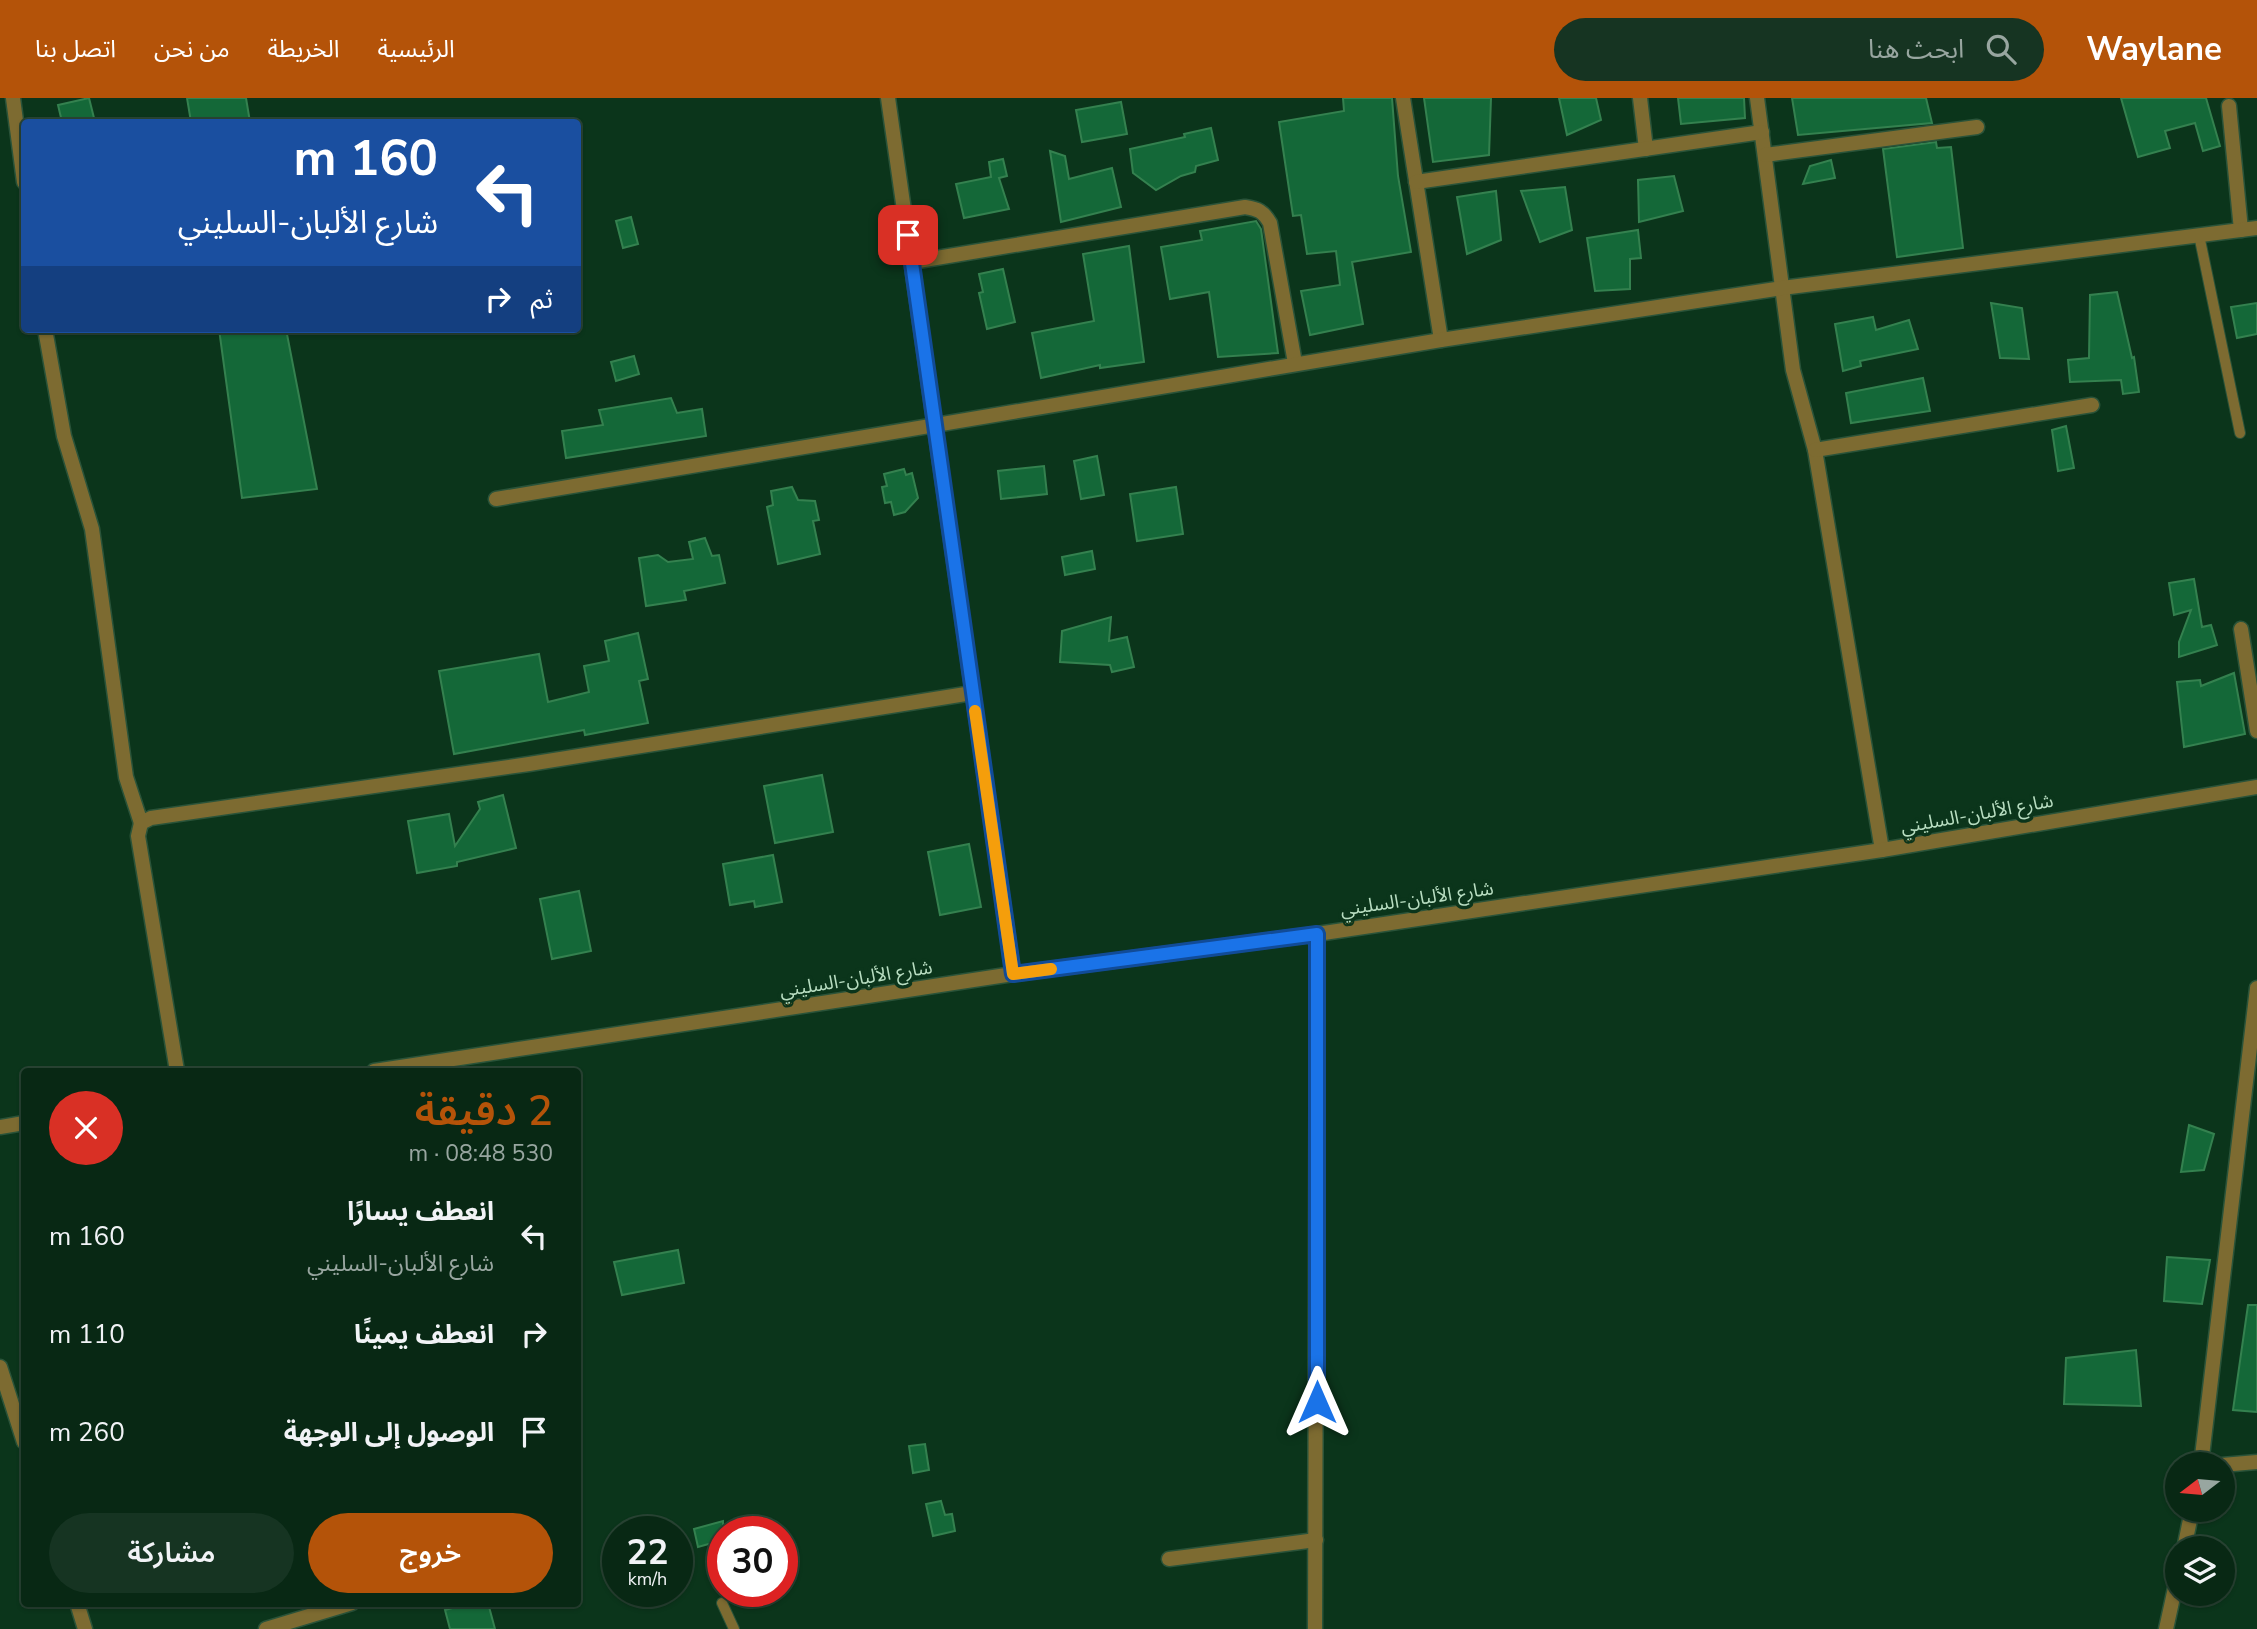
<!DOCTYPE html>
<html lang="ar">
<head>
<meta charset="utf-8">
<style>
  body { margin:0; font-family:"Nunito Sans","Noto Sans Arabic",sans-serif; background:#163422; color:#f1f3f6; direction:rtl; height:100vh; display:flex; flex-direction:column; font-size:26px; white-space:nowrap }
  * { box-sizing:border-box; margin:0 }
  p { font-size:23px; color:#98a6a0 }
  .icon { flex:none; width:38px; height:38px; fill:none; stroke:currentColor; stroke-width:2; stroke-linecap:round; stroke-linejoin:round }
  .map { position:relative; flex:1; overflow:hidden; direction:ltr }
  .panel { position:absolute; left:21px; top:970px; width:560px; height:539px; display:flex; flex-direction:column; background:#082814; border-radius:7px; box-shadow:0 2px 5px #0004,0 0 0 2px #294434; direction:rtl }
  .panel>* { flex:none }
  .top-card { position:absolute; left:21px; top:21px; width:560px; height:214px; border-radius:7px; box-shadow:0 2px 5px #0004,0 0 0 2px #294434; direction:rtl; background:#1a4fa0; color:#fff; overflow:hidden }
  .needle { width:46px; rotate:254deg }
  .buttons { position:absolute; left:2165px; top:1354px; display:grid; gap:14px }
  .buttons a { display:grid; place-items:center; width:70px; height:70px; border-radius:50%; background:#082814; box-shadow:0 2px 5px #0004,0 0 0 2px #294434; font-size:35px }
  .speed { position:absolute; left:602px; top:1418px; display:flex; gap:14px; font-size:35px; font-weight:700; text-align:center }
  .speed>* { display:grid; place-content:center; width:91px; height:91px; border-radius:50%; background:#082814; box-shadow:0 2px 5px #0004,0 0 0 2px #294434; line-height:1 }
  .speed small { font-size:18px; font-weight:400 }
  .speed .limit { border:10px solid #d22; background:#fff; color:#111 }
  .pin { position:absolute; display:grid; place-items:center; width:60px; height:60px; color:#fff; margin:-30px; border-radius:14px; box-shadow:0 4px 10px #0006 }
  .me { position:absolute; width:77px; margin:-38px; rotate:0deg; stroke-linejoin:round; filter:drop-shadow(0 0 5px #0008) }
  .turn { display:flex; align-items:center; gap:24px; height:147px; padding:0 28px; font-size:32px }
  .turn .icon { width:91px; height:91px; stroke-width:2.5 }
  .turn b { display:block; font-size:49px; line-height:60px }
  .then { display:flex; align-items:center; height:66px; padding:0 28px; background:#0003; gap:14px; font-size:26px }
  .round { display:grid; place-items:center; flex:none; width:74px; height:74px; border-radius:37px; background:#163422 }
  .summary { display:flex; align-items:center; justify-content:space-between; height:119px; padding:0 28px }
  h1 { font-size:42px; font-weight:600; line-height:52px; color:#b45309 }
  .primary-button { display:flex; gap:14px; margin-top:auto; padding:14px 28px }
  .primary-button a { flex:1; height:80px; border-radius:42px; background:#b45309; color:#fff; font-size:28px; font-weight:600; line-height:80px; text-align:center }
  .primary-button a+a { background:#163422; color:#f1f3f6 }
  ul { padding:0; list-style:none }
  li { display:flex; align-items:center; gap:21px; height:98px; padding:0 28px }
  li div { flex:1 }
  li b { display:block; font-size:26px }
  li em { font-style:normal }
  header { display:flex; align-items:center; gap:42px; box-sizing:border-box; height:98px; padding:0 35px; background:#b45309; color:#fff }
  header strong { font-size:33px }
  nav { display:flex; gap:38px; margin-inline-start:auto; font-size:24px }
  .search { width:490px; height:63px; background:#163422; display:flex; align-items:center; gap:18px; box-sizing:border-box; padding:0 24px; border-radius:38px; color:#98a6a0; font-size:26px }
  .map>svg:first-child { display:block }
</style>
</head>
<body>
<header>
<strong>Waylane</strong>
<div class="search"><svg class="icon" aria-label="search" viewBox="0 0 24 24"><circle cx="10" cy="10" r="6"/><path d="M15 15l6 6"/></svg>ابحث هنا</div>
<nav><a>الرئيسية</a><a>الخريطة</a><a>من نحن</a><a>اتصل بنا</a></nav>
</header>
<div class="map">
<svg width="2257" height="1531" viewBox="0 0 2257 1531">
  <rect width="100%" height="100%" fill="#0b351b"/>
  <!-- building -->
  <g fill="#146838" stroke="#34814f" stroke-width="2">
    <polygon points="89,0 95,24 62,24 58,7"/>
    <polygon points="187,0 246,0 250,24 191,24"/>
    <polygon points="1343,0 1392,0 1398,78 1411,154 1352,164 1363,226 1310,237 1301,193 1340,187 1336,153 1307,156 1301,117 1293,118 1279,24 1344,13"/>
    <polygon points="1424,0 1491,0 1489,57 1433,64"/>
    <polygon points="1559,0 1596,0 1601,22 1567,37"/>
    <polygon points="1678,0 1744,0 1745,20 1681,26"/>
    <polygon points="1792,0 1926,0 1932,25 1798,37"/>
    <polygon points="2121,0 2206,0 2220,48 2203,53 2195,25 2165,33 2170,50 2138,59"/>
    <polygon points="1121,4 1127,36 1082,44 1076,12"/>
    <polygon points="1211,30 1218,62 1196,68 1195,74 1181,78 1156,92 1133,75 1130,51 1185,39 1184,36"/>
    <polygon points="1936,44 1937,50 1951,49 1963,150 1897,159 1883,51"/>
    <polygon points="1050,53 1065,58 1069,81 1112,70 1121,109 1061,124"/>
    <polygon points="1003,61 1007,78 999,80 1009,111 964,120 956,86 991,79 989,64"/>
    <polygon points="1831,62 1835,80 1803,86 1810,68"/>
    <polygon points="1674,78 1683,113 1639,124 1638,82"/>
    <polygon points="1565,89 1572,132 1540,144 1521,93"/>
    <polygon points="1496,93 1501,142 1467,156 1457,99"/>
    <polygon points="631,119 638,146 623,150 616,123"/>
    <polygon points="1256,123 1261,131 1278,255 1218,259 1209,194 1170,201 1161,149 1202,142 1200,133"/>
    <polygon points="1638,132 1641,160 1630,161 1630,191 1595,193 1587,140"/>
    <polygon points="1129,148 1144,264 1100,270 1100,267 1041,280 1032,235 1094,223 1083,156"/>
    <polygon points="1003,171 1015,224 987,231 979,195 983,194 979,176"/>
    <polygon points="2117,194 2132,260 2134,259 2139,294 2123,296 2121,282 2070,284 2068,262 2089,260 2090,197"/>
    <polygon points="1991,205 2022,210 2029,261 2000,260"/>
    <polygon points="2257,205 2257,236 2237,240 2231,209"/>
    <polygon points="1873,219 1876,232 1909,222 1918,251 1860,263 1861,268 1843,273 1835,226"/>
    <polygon points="219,231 286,231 317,391 242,400"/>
    <polygon points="634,258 639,276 616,283 611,264"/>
    <polygon points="1923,280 1930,313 1851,325 1846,295"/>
    <polygon points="671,300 677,315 702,311 706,338 566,360 562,333 603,327 599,312"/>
    <polygon points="2066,328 2074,370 2058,373 2052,332"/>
    <polygon points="1097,358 1104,397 1081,401 1074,363"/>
    <polygon points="1044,368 1047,396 1001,401 998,373"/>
    <polygon points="904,371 906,377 912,375 918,400 905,414 894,417 891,404 885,405 882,389 887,388 884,376"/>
    <polygon points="792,389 798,402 815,403 819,422 813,423 820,456 778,466 767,409 773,407 771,393"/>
    <polygon points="1176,389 1183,436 1137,443 1130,396"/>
    <polygon points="705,440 712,458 719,457 725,485 684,493 686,502 646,508 639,460 658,457 668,464 693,461 689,444"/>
    <polygon points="1092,453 1095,471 1065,477 1062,459"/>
    <polygon points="2194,481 2202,529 2211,527 2217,547 2179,559 2179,544 2191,512 2174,517 2169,485"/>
    <polygon points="1111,519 1109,543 1127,539 1134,569 1112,574 1110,567 1060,564 1062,533"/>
    <polygon points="638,535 648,581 639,583 648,625 585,637 584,632 454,656 439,573 539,556 548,604 589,594 584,568 609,563 605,543"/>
    <polygon points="2234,575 2245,636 2184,649 2177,584 2200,582 2201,588"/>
    <polygon points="822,677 833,734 775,745 764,688"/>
    <polygon points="503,697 516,750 457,764 457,768 417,775 408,723 449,716 455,748 480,711 478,704"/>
    <polygon points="969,746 981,809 940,817 928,754"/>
    <polygon points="773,757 782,804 755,809 754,803 730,807 723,766"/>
    <polygon points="579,793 591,853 552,861 540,801"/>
    <polygon points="2189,1027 2214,1036 2204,1072 2181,1074"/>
    <polygon points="678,1152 684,1185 622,1197 614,1164"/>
    <polygon points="2167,1159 2210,1162 2202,1206 2164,1203"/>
    <polygon points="2248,1207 2257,1207 2257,1314 2233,1312"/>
    <polygon points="2136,1252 2141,1308 2064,1306 2066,1260"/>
    <polygon points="925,1346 929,1372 913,1375 909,1348"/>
    <polygon points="941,1403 945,1417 952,1416 955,1433 933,1438 926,1406"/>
    <polygon points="723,1423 723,1442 698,1449 694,1431"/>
    <polygon points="471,1505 488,1505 495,1531 450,1531 445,1512"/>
  </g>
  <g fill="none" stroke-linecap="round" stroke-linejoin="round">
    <!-- service casing -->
    <g stroke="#2a5339" stroke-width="12">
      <g id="service">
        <polyline points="2199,137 2240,335"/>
        <polyline points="722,1505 734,1531"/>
      </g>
    </g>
    <!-- minor casing -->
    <g stroke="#2a5339" stroke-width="17">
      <g id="minor">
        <polyline points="13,0 24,84"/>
        <polyline points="888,0 1013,876"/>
        <polyline points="1403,0 1441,242"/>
        <polyline points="1640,0 1646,51"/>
        <polyline points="1757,0 1793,272 1815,352 1882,752"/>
        <polyline points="2229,8 2241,132"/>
        <polyline points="1765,57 1977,29"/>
        <polyline points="1416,84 1762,34"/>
        <path d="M912,164L1245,109C1258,111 1263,113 1270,125L1295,265"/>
        <polyline points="45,231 64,338 92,431 126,679 141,725"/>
        <polyline points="1815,352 2092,307"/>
        <polyline points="496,401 1441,242 1782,190 2257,130"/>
        <polyline points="2241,531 2257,633"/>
        <polyline points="177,973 138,738 141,725 151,720 529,666 972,595"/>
        <polyline points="374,973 1013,876 1317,836 1882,752 2257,689"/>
        <polyline points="0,1029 24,1025"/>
        <polyline points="0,1269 24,1344"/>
        <polyline points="2201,1367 2257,890"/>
        <polyline points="2222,1367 2257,1364"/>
        <polyline points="2184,1451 2192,1412"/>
        <polyline points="1169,1461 1316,1442"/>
        <polyline points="77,1505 85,1531"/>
        <polyline points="266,1531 352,1505"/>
        <polyline points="1315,1531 1317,836"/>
        <polyline points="2166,1531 2177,1481"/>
      </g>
    </g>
    <!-- service -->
    <use href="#service" stroke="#7d6b31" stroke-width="10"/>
    <!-- minor -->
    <use href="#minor" stroke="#7d6b31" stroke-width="14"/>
  </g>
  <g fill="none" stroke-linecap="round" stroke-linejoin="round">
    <!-- route casing -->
    <g stroke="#114b97" stroke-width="18">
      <polyline id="route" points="908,137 1013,876 1317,836 1317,1304"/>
    </g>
    <!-- route -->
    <use href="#route" stroke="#1a73e8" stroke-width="12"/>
    <!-- slow -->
    <polyline stroke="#f59e0b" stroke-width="12" points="975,613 1013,876 1051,871"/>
  </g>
  <g text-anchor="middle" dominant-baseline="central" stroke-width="7" stroke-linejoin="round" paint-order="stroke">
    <!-- street labels -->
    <g font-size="19" fill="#b8ddc1" stroke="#0b351b">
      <text transform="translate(1977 716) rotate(-10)">شارع الألبان-السليني</text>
      <text transform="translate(1417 801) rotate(-8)">شارع الألبان-السليني</text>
      <text transform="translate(856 881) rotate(-9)">شارع الألبان-السليني</text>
    </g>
  </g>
</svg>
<div class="buttons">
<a><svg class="needle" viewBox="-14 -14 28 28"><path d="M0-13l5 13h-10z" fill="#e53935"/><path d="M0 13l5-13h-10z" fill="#98a6a0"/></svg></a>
<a><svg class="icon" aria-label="layers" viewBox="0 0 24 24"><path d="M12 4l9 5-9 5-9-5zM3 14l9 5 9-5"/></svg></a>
</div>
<div class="speed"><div>22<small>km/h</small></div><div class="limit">30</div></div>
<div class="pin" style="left:908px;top:137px;background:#d93025"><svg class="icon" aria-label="arrive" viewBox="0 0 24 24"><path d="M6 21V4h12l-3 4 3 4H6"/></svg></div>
<svg class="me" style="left:1317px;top:1304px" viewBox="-20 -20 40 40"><path d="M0-17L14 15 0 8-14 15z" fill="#1a73e8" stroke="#fff" stroke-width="4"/></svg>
<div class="top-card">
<div class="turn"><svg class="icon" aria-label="left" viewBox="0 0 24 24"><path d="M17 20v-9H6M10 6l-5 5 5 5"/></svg><div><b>160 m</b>شارع الألبان-السليني</div></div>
<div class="then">ثم<svg class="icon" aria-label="right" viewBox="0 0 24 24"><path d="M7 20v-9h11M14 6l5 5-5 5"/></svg></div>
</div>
<section class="panel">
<div class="summary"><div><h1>2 دقيقة</h1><p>530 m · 08:48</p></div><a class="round" style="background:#d93025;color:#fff"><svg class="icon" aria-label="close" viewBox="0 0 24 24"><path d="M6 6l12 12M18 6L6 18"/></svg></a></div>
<ul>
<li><svg class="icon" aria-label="left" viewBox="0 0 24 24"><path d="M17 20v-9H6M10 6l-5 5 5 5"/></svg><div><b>انعطف يسارًا</b><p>شارع الألبان-السليني</p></div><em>160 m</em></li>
<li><svg class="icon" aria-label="right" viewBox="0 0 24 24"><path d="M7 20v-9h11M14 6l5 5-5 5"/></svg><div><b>انعطف يمينًا</b></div><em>110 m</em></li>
<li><svg class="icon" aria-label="arrive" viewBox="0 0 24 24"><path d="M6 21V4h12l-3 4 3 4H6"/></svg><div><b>الوصول إلى الوجهة</b></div><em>260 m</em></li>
</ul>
<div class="primary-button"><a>خروج</a><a>مشاركة</a></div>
</section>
</div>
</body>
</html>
